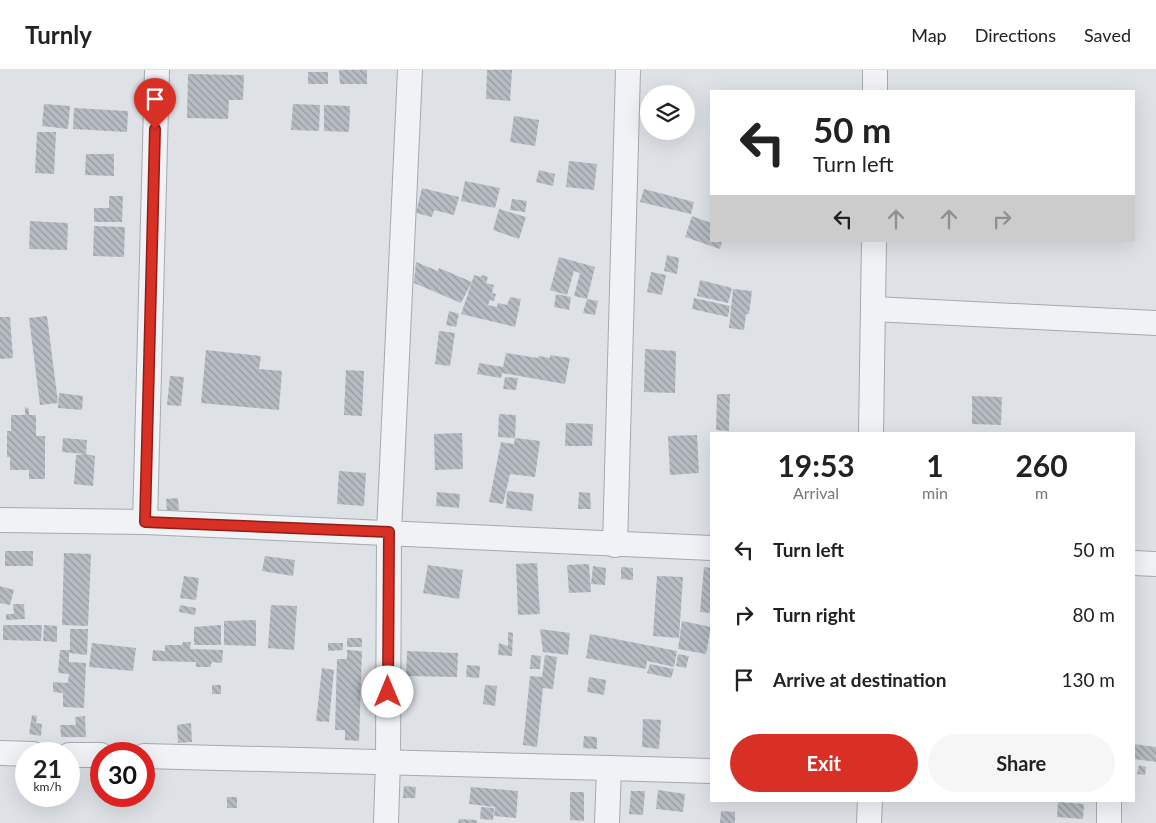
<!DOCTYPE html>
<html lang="en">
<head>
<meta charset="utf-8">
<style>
  body { margin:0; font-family:Lato,sans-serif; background:#f6f6f6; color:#222; height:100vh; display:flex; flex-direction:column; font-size:19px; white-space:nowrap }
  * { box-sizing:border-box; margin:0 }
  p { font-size:16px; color:#767676 }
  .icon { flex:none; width:28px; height:28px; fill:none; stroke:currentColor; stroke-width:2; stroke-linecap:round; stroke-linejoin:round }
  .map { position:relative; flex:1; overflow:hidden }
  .drawer { position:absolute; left:710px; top:362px; width:425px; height:370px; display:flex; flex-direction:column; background:#fff; border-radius:0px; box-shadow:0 5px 20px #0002 }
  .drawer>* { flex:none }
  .guide { position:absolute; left:710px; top:20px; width:425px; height:152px; border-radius:0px; box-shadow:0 5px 20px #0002; background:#fff; color:#222; overflow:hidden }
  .buttons { position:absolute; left:640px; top:15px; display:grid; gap:10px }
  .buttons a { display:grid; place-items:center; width:55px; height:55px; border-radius:50%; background:#fff; box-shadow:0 5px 20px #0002; font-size:25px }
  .speed { position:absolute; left:15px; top:672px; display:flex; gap:10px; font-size:25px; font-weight:700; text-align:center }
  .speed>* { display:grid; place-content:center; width:65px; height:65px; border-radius:50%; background:#fff; box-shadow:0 5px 20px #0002; line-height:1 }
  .speed small { font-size:12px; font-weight:400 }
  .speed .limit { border:8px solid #d22; background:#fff; color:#111 }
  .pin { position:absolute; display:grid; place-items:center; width:42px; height:42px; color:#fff; margin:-51px -21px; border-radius:50% 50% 50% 0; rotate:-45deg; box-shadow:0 0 5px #0007 }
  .pin .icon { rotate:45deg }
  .me { position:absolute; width:55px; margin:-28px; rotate:0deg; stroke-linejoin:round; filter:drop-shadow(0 0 4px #0008) }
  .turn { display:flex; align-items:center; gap:18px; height:105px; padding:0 20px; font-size:22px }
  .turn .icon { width:65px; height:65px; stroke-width:2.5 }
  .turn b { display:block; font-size:35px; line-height:42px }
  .lanes { display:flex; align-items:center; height:48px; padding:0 20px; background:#0003; justify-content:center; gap:25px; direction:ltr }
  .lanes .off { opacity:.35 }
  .eta { display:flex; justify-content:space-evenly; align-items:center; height:85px; text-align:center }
  .eta b { font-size:30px; font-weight:700; line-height:35px }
  .primary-button { display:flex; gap:10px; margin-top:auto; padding:10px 20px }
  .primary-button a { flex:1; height:58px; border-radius:30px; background:#d93025; color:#fff; font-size:20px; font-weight:700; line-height:58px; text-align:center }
  .primary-button a+a { background:#f6f6f6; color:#222 }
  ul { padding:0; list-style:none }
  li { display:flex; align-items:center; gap:15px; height:65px; padding:0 20px }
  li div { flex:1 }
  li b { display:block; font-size:19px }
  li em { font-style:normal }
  header { display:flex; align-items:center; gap:30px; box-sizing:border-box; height:70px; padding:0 25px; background:#fff; border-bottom:1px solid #e0e0e0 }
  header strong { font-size:24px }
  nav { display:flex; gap:28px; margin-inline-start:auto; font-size:18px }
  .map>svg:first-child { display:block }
</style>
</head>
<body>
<header>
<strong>Turnly</strong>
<nav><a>Map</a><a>Directions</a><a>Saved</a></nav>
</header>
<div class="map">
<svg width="1156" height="753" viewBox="0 0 1156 753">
  <defs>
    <pattern id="building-back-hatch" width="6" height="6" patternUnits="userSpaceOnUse" patternTransform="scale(1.25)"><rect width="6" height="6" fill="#b6bcc2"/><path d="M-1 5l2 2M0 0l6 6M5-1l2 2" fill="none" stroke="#94999f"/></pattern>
  </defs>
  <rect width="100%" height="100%" fill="#dee2e6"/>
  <!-- building -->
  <g fill="url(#building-back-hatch)">
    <polygon points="339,0 367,0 367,14 340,14"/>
    <polygon points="487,0 512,0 510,31 486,29"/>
    <rect x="308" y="2" width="20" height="12"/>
    <polygon points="188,4 244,5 243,30 229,30 228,49 187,48"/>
    <polygon points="44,34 70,36 68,59 42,56"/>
    <polygon points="293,34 320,35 319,61 291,60"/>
    <polygon points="324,35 350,36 349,62 324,61"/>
    <polygon points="74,38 128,41 127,62 73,59"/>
    <polygon points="514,46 539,50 535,76 510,72"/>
    <polygon points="37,62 56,62 54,104 35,103"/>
    <polygon points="86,84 114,84 114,106 85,105"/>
    <polygon points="569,91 597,94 594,120 566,117"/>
    <polygon points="539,100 555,104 553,116 536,112"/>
    <polygon points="465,111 500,118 495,138 461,131"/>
    <polygon points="422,118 459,127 454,145 434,140 432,147 416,143"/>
    <polygon points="644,119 694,132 691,144 640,132"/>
    <polygon points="109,126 123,126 122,152 94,152 94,138 109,138"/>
    <polygon points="512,129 527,131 525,142 510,140"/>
    <polygon points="499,139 526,147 519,169 493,160"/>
    <polygon points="692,146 711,153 711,171 722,171 720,179 685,167"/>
    <polygon points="30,151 68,153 67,180 29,179"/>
    <polygon points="94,156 125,157 124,187 93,186"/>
    <polygon points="667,185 679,188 677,204 664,201"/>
    <polygon points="559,187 595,197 587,229 598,231 595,245 583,243 587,229 574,226 580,203 574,201 567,225 550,220"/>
    <polygon points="416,192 438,201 439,198 472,212 474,205 481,207 482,205 488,207 486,213 494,215 492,223 496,224 494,231 490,230 488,235 497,237 498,233 507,235 510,227 521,229 515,257 461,244 472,212 461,233 414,213"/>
    <polygon points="651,202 666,205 662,225 647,222"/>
    <polygon points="700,210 732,218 728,233 697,226"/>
    <polygon points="733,219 752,221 749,244 746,244 744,260 729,258"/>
    <polygon points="556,224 571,227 569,240 554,237"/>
    <polygon points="694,228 730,236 728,247 692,239"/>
    <polygon points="449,241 459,244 456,257 446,255"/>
    <polygon points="47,246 58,333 40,335 29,248"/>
    <polygon points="0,247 10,247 13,288 0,289"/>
    <polygon points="439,261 455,263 450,296 435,294"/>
    <polygon points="645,279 676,281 675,323 644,322"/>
    <polygon points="206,280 261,286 259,299 282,301 279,340 201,333"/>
    <polygon points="506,283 538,288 539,286 550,288 550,285 570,288 565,314 502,303 501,308 477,304 479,293 503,297"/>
    <polygon points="346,300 364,301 362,346 344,345"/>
    <polygon points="170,306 184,307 181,336 167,335"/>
    <polygon points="505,307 518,308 516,320 503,319"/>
    <polygon points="59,323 83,326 82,340 58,338"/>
    <polygon points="717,324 730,324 729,361 716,360"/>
    <polygon points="972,326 1002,327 1001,355 972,354"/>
    <polygon points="25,337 29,339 29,345 36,345 36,366 45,366 45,409 29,409 29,400 10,400 10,387 7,387 7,361 11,361 11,345 25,345"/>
    <polygon points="499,344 516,345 515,368 540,371 535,407 510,404 503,434 489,432 501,372 514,374 515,368 498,367"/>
    <polygon points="566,353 593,354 592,376 565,376"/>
    <polygon points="462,363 463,399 435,400 434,364"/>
    <polygon points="697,365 699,403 670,405 668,366"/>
    <polygon points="63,368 87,370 86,384 95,386 93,416 74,414 76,385 86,384 62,382"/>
    <polygon points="339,401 366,403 364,436 337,434"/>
    <polygon points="507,421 534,424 532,441 506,438"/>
    <polygon points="437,422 460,424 459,438 436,436"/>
    <polygon points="579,422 590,423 591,439 578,439"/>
    <polygon points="178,428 179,440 167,441 166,429"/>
    <rect x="5" y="481" width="28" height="15"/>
    <polygon points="64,483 91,484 88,556 62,555"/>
    <polygon points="265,486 295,490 293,506 262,501"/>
    <polygon points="537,493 540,544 518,545 516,494"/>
    <polygon points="589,494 591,522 569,523 567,495"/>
    <polygon points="428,495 463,500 459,529 423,523"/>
    <polygon points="593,496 606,498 605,515 591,514"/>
    <polygon points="621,497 633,498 633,510 621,509"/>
    <polygon points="704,497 711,498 711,543 700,542"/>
    <polygon points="184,506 199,508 196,530 180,528"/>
    <polygon points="657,506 683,507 679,568 653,566"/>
    <polygon points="0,516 14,520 10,535 0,533"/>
    <polygon points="13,534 24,534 25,549 6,550 6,544 14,544"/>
    <polygon points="180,535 196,538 195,545 179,542"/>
    <polygon points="271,535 297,536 294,580 268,578"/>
    <polygon points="256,550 256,576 224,575 224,551"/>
    <polygon points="682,551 711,557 706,584 678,579"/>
    <polygon points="3,555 42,555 41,571 3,570"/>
    <polygon points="44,555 57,556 57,572 43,571"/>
    <polygon points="221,555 221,575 194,575 194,557"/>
    <polygon points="70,559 88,559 87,585 69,583 69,592 86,593 84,638 63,637 63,623 53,622 53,612 68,613 69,604 58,603 60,580 70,580"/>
    <polygon points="540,559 570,563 568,585 543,582"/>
    <polygon points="508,562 513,563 512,586 498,585 499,573 508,576"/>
    <polygon points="590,564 677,581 674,597 647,591 646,599 586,588"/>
    <rect x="347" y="568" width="15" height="9"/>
    <polygon points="183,572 191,572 190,579 223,580 222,593 212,592 210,597 196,597 196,592 152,591 153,580 165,581 165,575 182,575"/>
    <polygon points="92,573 136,578 133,601 89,597"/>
    <polygon points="328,573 343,573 343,580 328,581"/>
    <polygon points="347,580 362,581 359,671 345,670 345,660 335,660 337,589 347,589"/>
    <polygon points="407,581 458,583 457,607 406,606"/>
    <polygon points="678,584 689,586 686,598 676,596"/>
    <polygon points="531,585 541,586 540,599 530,599"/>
    <polygon points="545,585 557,587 553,619 543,618 537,677 523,675 530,606 542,607"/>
    <polygon points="650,594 674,599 671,608 647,603"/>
    <polygon points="467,595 480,596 479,608 466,607"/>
    <polygon points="322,598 334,600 329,652 316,651"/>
    <polygon points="589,607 606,610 604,625 587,622"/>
    <rect x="212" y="615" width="9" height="9"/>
    <polygon points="485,615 497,616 495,636 483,634"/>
    <polygon points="32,645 37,646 36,653 42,654 41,666 29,664"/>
    <polygon points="85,646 86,667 61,667 60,655 76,655 75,647"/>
    <polygon points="643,649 661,650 659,679 642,677"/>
    <polygon points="191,653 192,672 178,673 177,655"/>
    <polygon points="584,666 597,667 597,679 583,678"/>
    <polygon points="1134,674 1156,677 1156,692 1134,689"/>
    <polygon points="1139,695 1146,697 1145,705 1137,704"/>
    <polygon points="404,716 416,717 415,728 403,728"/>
    <polygon points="471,717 518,721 516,748 494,746 495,737 469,734"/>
    <polygon points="658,720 685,724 683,742 656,739"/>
    <polygon points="631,721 645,721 643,745 629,744"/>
    <polygon points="570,722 584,722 584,751 570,750"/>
    <rect x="227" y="727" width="10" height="11"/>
    <polygon points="1058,732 1084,734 1083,749 1057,747"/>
    <polygon points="481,737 494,738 493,750 480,749"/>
    <polygon points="721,741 735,742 735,753 720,753"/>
    <polygon points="459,749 477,750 477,753 458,753"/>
  </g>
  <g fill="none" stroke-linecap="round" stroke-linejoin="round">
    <!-- minor casing -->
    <g stroke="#a4aaaf" stroke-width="26">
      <g id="minor">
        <polyline points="875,21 875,0"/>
        <polyline points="874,239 1156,253"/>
        <polyline points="871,364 874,171"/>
        <polyline points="0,450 145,452 711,478"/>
        <polyline points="145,452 157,0"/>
        <polyline points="615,475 628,0"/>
        <polyline points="1134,493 1156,494"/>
        <polyline points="0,683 33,684"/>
        <polyline points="69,685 101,685"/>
        <polyline points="144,686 609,698"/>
        <polyline points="386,753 388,691 389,462 410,0"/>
        <polyline points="607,753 609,698 711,701"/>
        <polyline points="869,753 870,731"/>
        <polyline points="1109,753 1109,731"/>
      </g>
    </g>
    <!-- minor -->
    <use href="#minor" stroke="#f0f2f5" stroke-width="24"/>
  </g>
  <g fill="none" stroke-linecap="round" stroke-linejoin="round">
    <!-- route casing -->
    <g stroke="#8d1f18" stroke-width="12">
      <polyline id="route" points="155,59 145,452 389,462 388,622"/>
    </g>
    <!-- route -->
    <use href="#route" stroke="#d93025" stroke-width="9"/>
  </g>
</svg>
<div class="buttons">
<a><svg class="icon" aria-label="layers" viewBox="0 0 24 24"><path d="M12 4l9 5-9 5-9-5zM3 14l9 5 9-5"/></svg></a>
</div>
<div class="speed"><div>21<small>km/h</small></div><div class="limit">30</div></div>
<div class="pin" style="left:155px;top:59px;background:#d93025"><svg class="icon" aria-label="arrive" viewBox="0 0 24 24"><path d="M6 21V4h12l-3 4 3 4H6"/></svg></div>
<svg class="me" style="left:388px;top:622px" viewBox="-20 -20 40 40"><circle r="19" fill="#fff"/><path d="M0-13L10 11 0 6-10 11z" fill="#d93025"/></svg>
<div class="guide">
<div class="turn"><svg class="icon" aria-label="left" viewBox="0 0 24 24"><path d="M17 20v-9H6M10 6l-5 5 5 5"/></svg><div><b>50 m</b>Turn left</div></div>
<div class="lanes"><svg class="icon" aria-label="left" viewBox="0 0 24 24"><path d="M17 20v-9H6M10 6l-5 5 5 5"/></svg><svg class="icon off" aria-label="ahead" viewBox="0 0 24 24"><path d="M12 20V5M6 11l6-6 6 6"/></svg><svg class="icon off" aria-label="ahead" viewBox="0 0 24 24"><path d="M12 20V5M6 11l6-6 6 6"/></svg><svg class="icon off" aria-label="right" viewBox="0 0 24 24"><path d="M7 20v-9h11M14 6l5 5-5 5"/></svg></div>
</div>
<section class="drawer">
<div class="eta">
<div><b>19:53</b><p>Arrival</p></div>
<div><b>1</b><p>min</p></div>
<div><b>260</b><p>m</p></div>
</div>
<ul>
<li><svg class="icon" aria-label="left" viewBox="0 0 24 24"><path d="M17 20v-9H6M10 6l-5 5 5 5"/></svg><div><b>Turn left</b></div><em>50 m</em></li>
<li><svg class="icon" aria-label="right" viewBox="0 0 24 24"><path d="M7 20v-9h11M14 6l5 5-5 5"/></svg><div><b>Turn right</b></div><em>80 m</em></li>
<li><svg class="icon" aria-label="arrive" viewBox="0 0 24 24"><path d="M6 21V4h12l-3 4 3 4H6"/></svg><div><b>Arrive at destination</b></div><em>130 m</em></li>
</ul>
<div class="primary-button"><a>Exit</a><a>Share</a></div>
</section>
</div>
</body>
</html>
